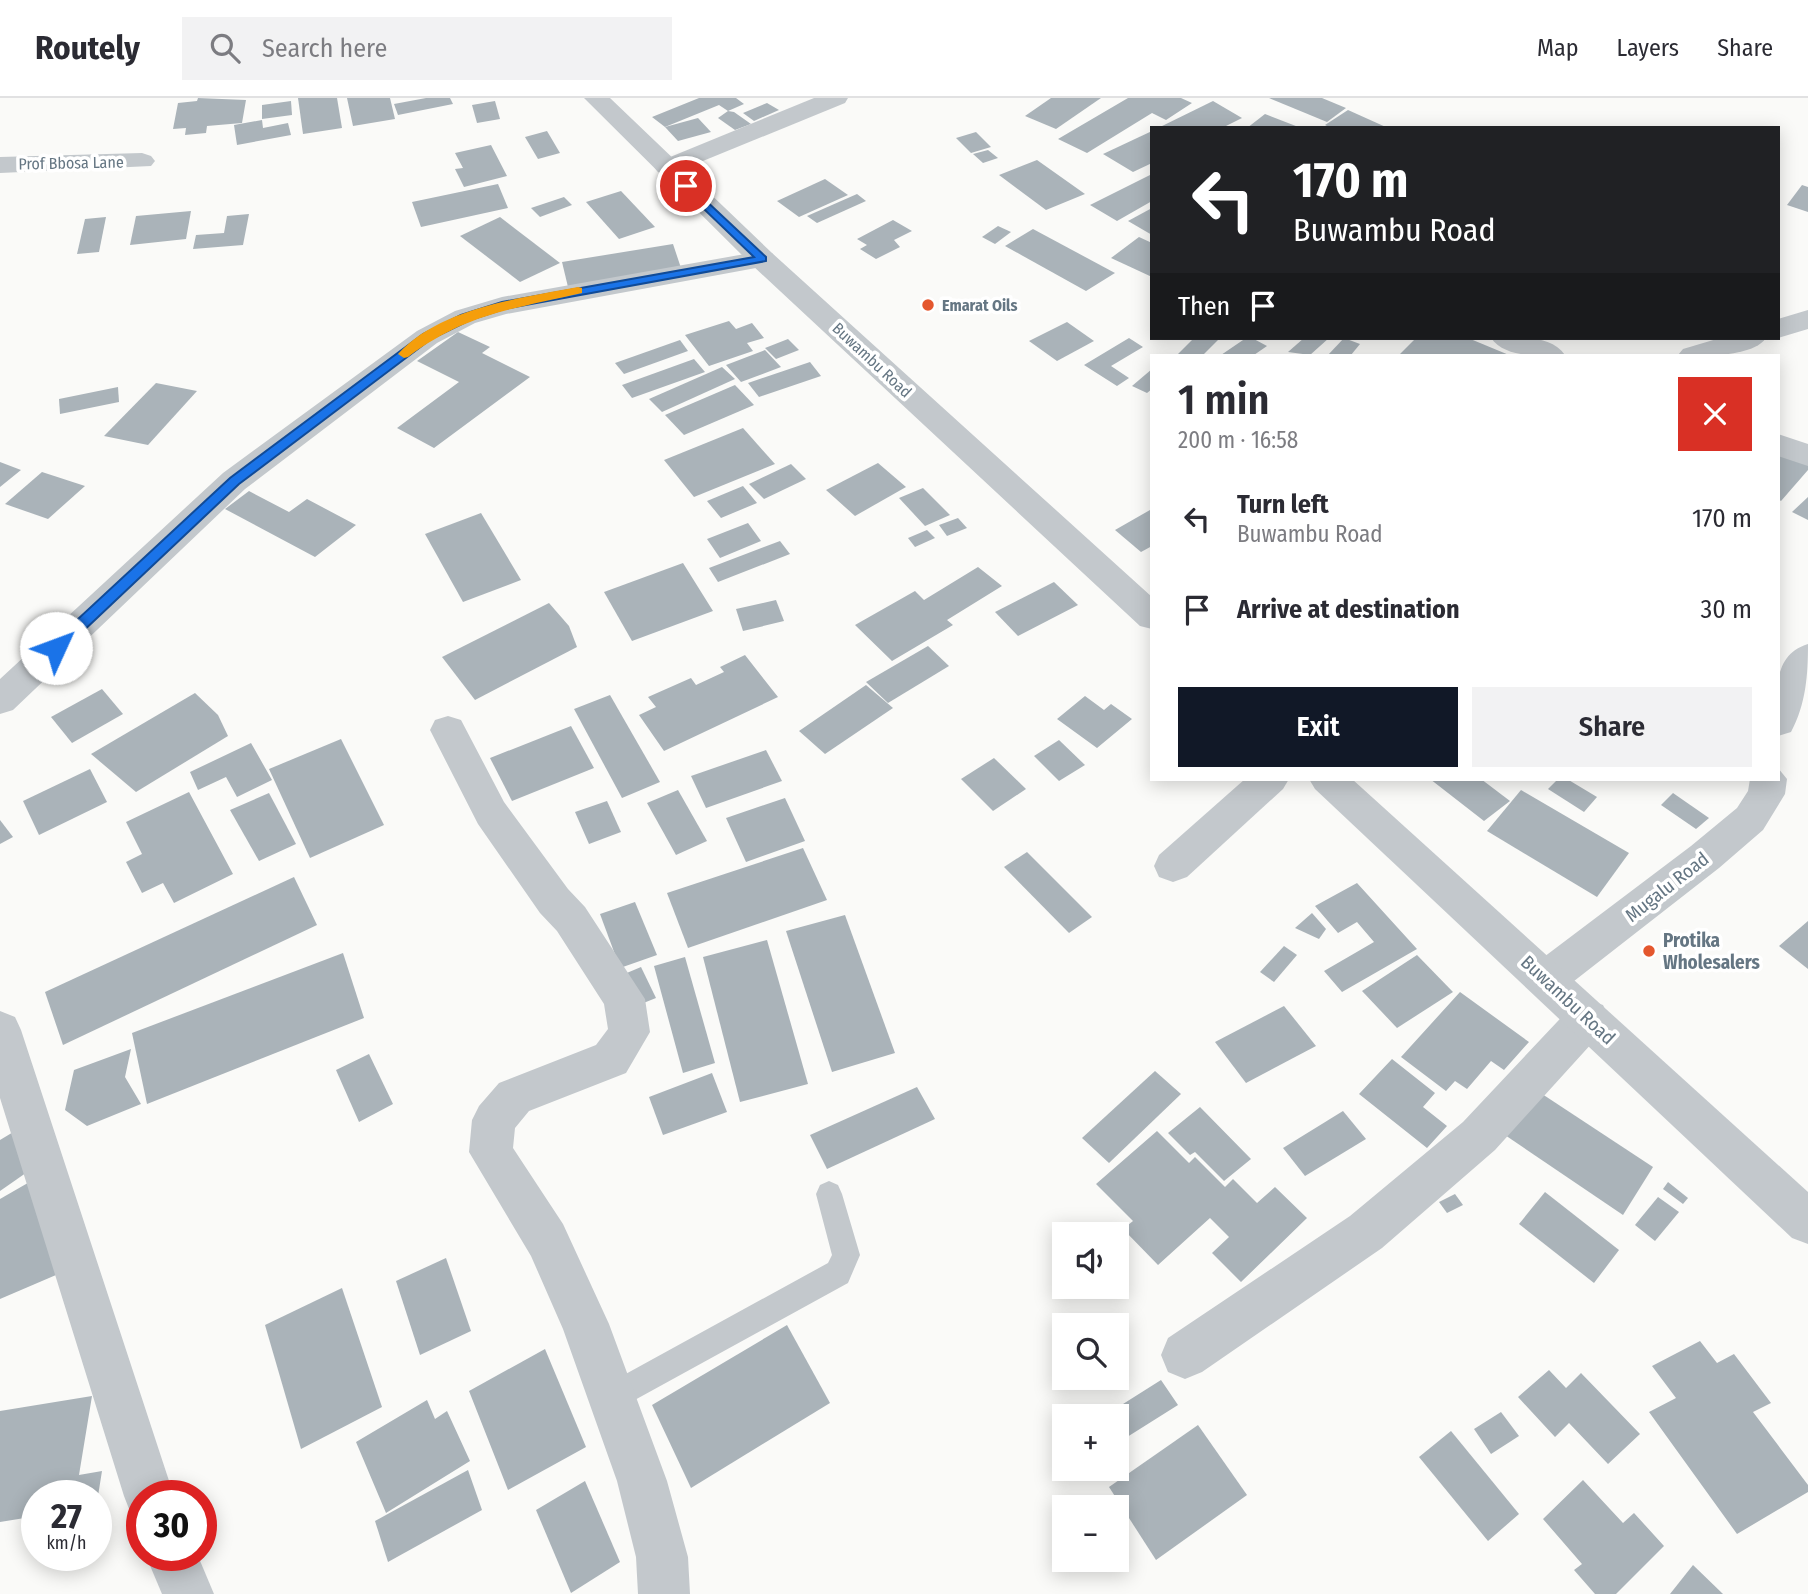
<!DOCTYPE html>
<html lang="en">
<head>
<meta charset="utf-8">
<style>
  body { margin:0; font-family:"Fira Sans Condensed",sans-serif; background:#f2f2f3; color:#2b2b33; height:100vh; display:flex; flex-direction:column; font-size:26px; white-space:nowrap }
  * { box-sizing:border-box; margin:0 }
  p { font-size:23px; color:#7c7c81 }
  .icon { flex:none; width:38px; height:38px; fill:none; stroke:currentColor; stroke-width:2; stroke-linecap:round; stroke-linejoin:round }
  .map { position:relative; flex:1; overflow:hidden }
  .panel { position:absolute; left:1150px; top:256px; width:630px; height:427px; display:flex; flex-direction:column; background:#fff; border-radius:0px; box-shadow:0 4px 18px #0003 }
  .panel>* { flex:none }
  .guide { position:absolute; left:1150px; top:28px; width:630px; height:214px; border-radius:0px; box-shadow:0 4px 18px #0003; background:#202124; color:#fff; overflow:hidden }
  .fabs { position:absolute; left:1052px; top:1124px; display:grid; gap:14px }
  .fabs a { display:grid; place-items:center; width:77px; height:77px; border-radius:0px; background:#fff; box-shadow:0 4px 18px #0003; font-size:35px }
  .speed { position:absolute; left:21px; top:1382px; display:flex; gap:14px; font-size:35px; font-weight:700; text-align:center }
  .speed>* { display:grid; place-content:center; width:91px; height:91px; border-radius:50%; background:#fff; box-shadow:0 4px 18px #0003; line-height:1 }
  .speed small { font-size:18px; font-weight:400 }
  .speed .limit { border:10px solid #d22; background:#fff; color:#111 }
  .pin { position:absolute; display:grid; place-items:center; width:60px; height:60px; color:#fff; margin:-30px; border:4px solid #fff; border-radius:50%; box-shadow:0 2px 7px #0007 }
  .me { position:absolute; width:77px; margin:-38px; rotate:47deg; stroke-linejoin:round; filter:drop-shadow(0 0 5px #0008) }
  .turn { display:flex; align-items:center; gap:24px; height:147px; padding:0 28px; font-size:32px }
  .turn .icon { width:91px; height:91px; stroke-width:2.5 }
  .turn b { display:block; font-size:49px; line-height:60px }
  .then { display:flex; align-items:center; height:66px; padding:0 28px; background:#0003; gap:14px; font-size:26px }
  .round { display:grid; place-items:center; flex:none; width:74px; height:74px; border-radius:0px; background:#f2f2f3 }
  .overview { display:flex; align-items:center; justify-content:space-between; height:119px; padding:0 28px }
  h1 { font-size:42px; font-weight:600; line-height:52px }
  .action { display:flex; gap:14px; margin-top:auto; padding:14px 28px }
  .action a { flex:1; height:80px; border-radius:0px; background:#111827; color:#fff; font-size:28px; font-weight:600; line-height:80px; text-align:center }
  .action a+a { background:#f2f2f3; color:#2b2b33 }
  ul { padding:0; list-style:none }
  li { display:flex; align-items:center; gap:21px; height:91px; padding:0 28px }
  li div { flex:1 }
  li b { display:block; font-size:26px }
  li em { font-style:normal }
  header { display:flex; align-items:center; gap:42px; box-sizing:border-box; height:98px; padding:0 35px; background:#fff; border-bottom:2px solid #e1e1e2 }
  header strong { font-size:33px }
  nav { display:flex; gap:38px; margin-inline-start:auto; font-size:24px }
  .search { width:490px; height:63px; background:#f2f2f3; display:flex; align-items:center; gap:18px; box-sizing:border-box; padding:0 24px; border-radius:0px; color:#7c7c81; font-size:26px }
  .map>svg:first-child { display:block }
</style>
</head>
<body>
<header>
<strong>Routely</strong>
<div class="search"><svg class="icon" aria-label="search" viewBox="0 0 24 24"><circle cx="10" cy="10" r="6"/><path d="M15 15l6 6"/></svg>Search here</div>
<nav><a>Map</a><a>Layers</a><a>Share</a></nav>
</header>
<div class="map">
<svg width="1808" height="1496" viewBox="0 0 1808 1496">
  <rect width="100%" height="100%" fill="#fafaf8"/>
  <!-- building -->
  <g fill="#aab3b9">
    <polygon points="198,0 246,2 242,25 207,28 206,35 185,37 186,30 173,31 178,5 197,3"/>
    <polygon points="298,0 337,0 342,30 303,36"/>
    <polygon points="347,0 390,0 395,21 353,28"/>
    <polygon points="426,0 450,0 453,6 398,17 394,6"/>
    <polygon points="699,0 736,0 744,6 728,13 719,7 665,29 652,19"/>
    <polygon points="1051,0 1101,0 1056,31 1025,18"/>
    <polygon points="1128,0 1181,0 1192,5 1166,22 1152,15 1087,55 1058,41"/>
    <polygon points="1269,0 1322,0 1346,10 1327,24"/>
    <polygon points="291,3 292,17 262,21 262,7"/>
    <polygon points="495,3 500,21 477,25 472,7"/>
    <polygon points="1213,3 1242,20 1222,30 1158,30"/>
    <polygon points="767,5 779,12 754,23 743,15"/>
    <polygon points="1348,12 1388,30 1331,30 1325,27"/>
    <polygon points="728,13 734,14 751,26 735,32 718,20"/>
    <polygon points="1265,16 1301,30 1247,30"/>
    <polygon points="698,20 711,34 678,43 665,29"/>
    <polygon points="262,22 263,30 288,25 291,37 237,47 234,27"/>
    <polygon points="547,33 560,55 538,61 525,39"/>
    <polygon points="1152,33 1152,65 1133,74 1103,56"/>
    <polygon points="976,34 991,49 971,55 956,40"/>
    <polygon points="491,47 507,78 464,89 455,71 463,70 455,55"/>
    <polygon points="988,52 998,60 983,65 973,56"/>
    <polygon points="1037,62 1085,96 1046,112 999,77"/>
    <polygon points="1152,76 1152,103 1117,123 1090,107"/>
    <polygon points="825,81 848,97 799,119 777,103"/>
    <polygon points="498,86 508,110 421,129 412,104"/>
    <polygon points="1802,87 1808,89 1808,114 1787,107"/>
    <polygon points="621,93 655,129 619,141 586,104"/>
    <polygon points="857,96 866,103 817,125 807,118"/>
    <polygon points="564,99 572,107 540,119 531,110"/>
    <polygon points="1152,110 1152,137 1128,123"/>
    <polygon points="191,113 186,141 130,147 136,118"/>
    <polygon points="249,116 243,147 193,151 196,137 224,135 227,118"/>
    <polygon points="106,119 99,154 77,156 85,121"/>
    <polygon points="500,119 560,165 520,184 460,138"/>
    <polygon points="893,122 912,133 894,142 900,149 876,161 860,151 867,147 857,141"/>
    <polygon points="998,128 1011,134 995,146 982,139"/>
    <polygon points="1033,131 1115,175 1086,193 1005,148"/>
    <polygon points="1139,139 1152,145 1152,179 1111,160"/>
    <polygon points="673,146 681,170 568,189 562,164"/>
    <polygon points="729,223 736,231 752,225 764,240 747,245 753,253 709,268 685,237"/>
    <polygon points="1067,224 1094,243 1057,263 1029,243"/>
    <polygon points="458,234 490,249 482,255 530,279 434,350 397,330 459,284 417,263"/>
    <polygon points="1129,240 1143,249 1111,268 1129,280 1117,288 1084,267"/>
    <polygon points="1194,240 1220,240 1203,257 1177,257"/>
    <polygon points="1246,240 1252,240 1267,248 1254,257 1221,257"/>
    <polygon points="1304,240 1329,240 1310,257 1288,254"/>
    <polygon points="1344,240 1360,246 1351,257 1328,257"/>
    <polygon points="1416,240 1468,240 1509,257 1400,256"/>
    <polygon points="788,241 799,252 776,261 765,250"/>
    <polygon points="680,242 688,253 624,276 615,265"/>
    <polygon points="765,252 781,269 741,284 726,267"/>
    <polygon points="694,261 705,274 632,300 622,287"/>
    <polygon points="810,264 821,278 759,299 748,285"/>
    <polygon points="722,269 735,281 662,314 649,301"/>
    <polygon points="1152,271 1152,291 1147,295 1132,288"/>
    <polygon points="156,285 197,293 148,347 104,338"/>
    <polygon points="735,287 754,307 684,337 665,317"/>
    <polygon points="118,289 119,304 60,316 59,301"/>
    <polygon points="743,330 775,366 694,399 664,362"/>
    <polygon points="1778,352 1808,366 1808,372 1781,403 1778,401"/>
    <polygon points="0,364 21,372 0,389"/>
    <polygon points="878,365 906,389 855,418 826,392"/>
    <polygon points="791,366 806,381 764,401 749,386"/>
    <polygon points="42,374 85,388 48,421 5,406"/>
    <polygon points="743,388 757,405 721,420 707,403"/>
    <polygon points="923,390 950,417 925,428 899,400"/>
    <polygon points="249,393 289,414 307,401 356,427 315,459 225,411"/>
    <polygon points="1808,399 1808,422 1792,414"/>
    <polygon points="1150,412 1152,448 1141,454 1115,432"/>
    <polygon points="481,415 521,482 463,504 425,436"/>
    <polygon points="958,420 967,430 947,438 939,427"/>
    <polygon points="748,425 761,443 720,460 707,441"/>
    <polygon points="927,432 935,440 915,449 908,440"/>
    <polygon points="780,443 790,456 718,484 709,470"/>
    <polygon points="683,465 713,513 632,543 604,494"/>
    <polygon points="978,469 1002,488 947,522 953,527 892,563 855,527 915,493 924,502"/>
    <polygon points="1054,484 1078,507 1018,538 995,514"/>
    <polygon points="776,502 784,523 743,533 736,511"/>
    <polygon points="549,505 569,528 577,549 475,602 442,559"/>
    <polygon points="928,548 949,568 888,605 866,584"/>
    <polygon points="745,557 778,599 664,653 639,617 656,609 648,599 691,580 696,587 724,574 720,569"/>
    <polygon points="866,587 893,610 825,656 799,633"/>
    <polygon points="102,591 123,616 72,645 51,619"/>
    <polygon points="195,595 218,617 228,638 136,694 91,656"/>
    <polygon points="610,597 660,684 622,700 574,611"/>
    <polygon points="1085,598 1104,612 1111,606 1132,621 1097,650 1057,621"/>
    <polygon points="571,628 594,670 512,703 490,660"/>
    <polygon points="341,641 384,727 310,760 269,671"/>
    <polygon points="1059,642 1085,667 1059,683 1034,658"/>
    <polygon points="251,645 272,682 237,699 226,679 198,692 190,674"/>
    <polygon points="766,652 782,683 706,710 691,678"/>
    <polygon points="994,660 1026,691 993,713 961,681"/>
    <polygon points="90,671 107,704 39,737 23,703"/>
    <polygon points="1430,681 1481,681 1510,703 1484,723"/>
    <polygon points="1558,681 1567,681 1597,699 1584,714 1548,691"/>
    <polygon points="678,692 707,743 676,757 647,705"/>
    <polygon points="1521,692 1629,755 1597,799 1487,733"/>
    <polygon points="189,694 233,776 174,805 163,785 142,795 126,764 142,756 126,724"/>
    <polygon points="269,695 296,746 259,763 230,712"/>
    <polygon points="1673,695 1709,720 1696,731 1661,707"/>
    <polygon points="785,700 805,743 746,764 726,720"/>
    <polygon points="607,703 621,734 589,746 575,714"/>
    <polygon points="0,722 13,739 0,746"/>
    <polygon points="803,750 827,802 688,850 667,795"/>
    <polygon points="1027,754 1092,819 1069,835 1004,769"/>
    <polygon points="294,779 317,827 63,947 45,894"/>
    <polygon points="1357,785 1417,851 1342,894 1324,873 1374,844 1357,824 1338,835 1315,808"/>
    <polygon points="635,804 657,857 620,870 600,816"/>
    <polygon points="1312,815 1326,831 1319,841 1295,830"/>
    <polygon points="845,817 895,955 832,974 786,833"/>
    <polygon points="1808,823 1808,871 1779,848"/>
    <polygon points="767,842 808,986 740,1004 703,859"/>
    <polygon points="1284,848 1297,857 1274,884 1260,874"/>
    <polygon points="343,855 364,920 147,1006 132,935"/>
    <polygon points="1417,857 1453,894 1397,930 1362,893"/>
    <polygon points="685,859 715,965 683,975 654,868"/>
    <polygon points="641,869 656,900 636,908 622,877"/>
    <polygon points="1460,894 1529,944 1504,972 1491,963 1467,991 1455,983 1446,993 1401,959"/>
    <polygon points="1284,908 1316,948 1246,985 1215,944"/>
    <polygon points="131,951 125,979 141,1006 87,1028 65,1012 74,972"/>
    <polygon points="369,956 393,1006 359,1024 336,972"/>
    <polygon points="1392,961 1435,995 1423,1009 1447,1028 1427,1050 1359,996"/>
    <polygon points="1155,973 1181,996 1109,1065 1082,1040"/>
    <polygon points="712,975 727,1014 663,1037 649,999"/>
    <polygon points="917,989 935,1021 827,1071 810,1037"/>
    <polygon points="1533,990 1653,1069 1623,1117 1502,1035"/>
    <polygon points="1200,1009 1251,1061 1224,1083 1195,1054 1190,1057 1168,1035"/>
    <polygon points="1343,1013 1366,1041 1305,1078 1283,1050"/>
    <polygon points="15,1033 33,1070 0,1093 0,1042"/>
    <polygon points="1157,1033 1189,1065 1195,1059 1225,1089 1233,1081 1257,1105 1275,1089 1307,1120 1241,1184 1212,1155 1229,1139 1210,1120 1158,1167 1123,1131 1133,1123 1096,1086"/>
    <polygon points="33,1082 63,1174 0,1201 0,1101"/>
    <polygon points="1668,1084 1688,1100 1683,1106 1663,1091"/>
    <polygon points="1545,1094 1619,1152 1594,1185 1519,1126"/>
    <polygon points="1455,1096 1463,1107 1447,1115 1439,1104"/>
    <polygon points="1658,1099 1679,1114 1655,1143 1635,1127"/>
    <polygon points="446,1160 471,1233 420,1257 396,1183"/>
    <polygon points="342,1190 382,1309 301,1351 265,1227"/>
    <polygon points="787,1227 830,1305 691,1390 652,1307"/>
    <polygon points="1700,1243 1717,1265 1734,1256 1771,1305 1753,1314 1808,1387 1808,1394 1737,1436 1649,1314 1676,1300 1652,1268"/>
    <polygon points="545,1251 586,1349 508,1392 469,1293"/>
    <polygon points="1549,1272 1566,1290 1581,1275 1640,1336 1608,1366 1569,1325 1555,1339 1518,1299"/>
    <polygon points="1161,1282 1178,1307 1116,1346 1116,1318 1104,1318"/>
    <polygon points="92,1298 79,1377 102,1373 98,1398 37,1398 37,1418 0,1424 0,1313"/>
    <polygon points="427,1302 435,1321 447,1313 470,1363 386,1415 356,1344"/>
    <polygon points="1501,1314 1519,1338 1491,1356 1474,1331"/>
    <polygon points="1198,1327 1247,1397 1156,1462 1109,1389"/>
    <polygon points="1451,1333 1519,1416 1488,1443 1419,1359"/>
    <polygon points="468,1372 482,1412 388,1464 375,1423"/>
    <polygon points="1583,1382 1623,1425 1634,1415 1664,1448 1616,1496 1595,1496 1574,1472 1582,1466 1543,1421"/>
    <polygon points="585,1383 620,1464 571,1495 536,1412"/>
    <polygon points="1693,1467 1723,1496 1670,1496"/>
  </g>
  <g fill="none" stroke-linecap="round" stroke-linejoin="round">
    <!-- service -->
    <polygon fill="#c3c8cc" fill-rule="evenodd" points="829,1083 838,1087 842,1096 860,1157 848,1185 622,1309 612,1313 602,1309 598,1299 602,1289 828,1165 832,1157 816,1096 820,1087"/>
    <!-- minor -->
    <g fill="#c3c8cc" fill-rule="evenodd">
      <polygon points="814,0 848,0 845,5 676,74 667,77 658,74 654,69 658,64"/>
      <polygon points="142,55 151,58 155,63 151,68 0,75 0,59"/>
      <polygon points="762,153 772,155 776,161 772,167 506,216 475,225 437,245 245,391 13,612 0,616 0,581 223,375 417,233 455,213 502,199"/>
      <polygon points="1808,212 1808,231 1778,240 1778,221"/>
      <path d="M1491,240C1514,239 1551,236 1565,257C1542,258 1506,261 1491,240Z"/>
      <path d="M1720,240H1766C1752,260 1700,258 1678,257L1683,251Z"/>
      <polygon points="1778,336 1808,346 1808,368 1778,358"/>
      <path d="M1808,546C1808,577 1806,606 1791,634L1778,638C1778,604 1768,558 1808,546Z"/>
      <polygon points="448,618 461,622 504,704 568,791 585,809 645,901 650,934 626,975 529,1013 515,1030 513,1050 563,1126 609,1226 667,1383 688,1459 690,1496 638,1496 636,1459 617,1383 563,1231 531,1158 469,1054 472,1022 479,1008 499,985 596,947 608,931 604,906 557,833 540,815 478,726 430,632 435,622"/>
      <polygon points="1778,670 1787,681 1785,696 1763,732 1719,770 1560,894 1546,899 1532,894 1526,881 1532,868 1691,748 1737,710 1748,693 1750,681 1778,681"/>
      <polygon points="1245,681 1289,681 1283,691 1187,779 1173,784 1159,779 1154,768 1159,757"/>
      <polygon points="1588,902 1603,907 1609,920 1603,933 1495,1052 1382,1150 1202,1274 1185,1281 1168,1274 1161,1257 1168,1240 1350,1118 1463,1024 1573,907"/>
      <polygon points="0,913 15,919 21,932 174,1398 142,1398 142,1420 131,1416 124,1398 0,1000"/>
      <polygon points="146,1458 198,1458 214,1496 162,1496"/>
    </g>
    <!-- tertiary -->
    <g fill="#c3c8cc" fill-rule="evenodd">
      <polygon points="584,0 610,0 772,155 1152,499 1152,531 1140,528 752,167"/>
      <polygon points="1309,681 1352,681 1808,1094 1808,1146 1792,1140 1315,691"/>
    </g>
  </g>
  <!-- route -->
  <polygon fill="#1a73e8" stroke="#114b97" stroke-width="2" points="686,84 766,159 766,163 504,211 470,222 431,241 239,386 61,554 51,554 49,550 51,546 230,380 423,236 461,217 502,204 754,159 682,90 681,88"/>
  <!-- slow -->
  <path fill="#f59e0b" d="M578,189L582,190V195C514,211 467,215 408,259L404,260L398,256C439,210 521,200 578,189Z"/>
  <!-- markers -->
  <g fill="#e4572e" stroke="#fff" stroke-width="2.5">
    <circle cx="928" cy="207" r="7"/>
    <circle cx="1649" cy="853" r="7"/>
  </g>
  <g text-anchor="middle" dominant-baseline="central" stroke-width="7" stroke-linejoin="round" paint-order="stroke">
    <!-- far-street labels -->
    <g font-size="16" fill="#657683" stroke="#fff">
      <text transform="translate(71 65) rotate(-1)">Prof Bbosa Lane</text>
      <text transform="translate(872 262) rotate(43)">Buwambu Road</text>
    </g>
    <!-- far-poi labels -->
    <g font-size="16" font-weight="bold" fill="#657683" stroke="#fff" text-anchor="start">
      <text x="942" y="207">Emarat Oils</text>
    </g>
    <!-- street labels -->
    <g font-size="19" fill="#657683" stroke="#fff">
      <text transform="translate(1667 789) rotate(-38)">Mugalu Road</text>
      <text transform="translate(1568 902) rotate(43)">Buwambu Road</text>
    </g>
    <!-- poi labels -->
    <g font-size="19" font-weight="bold" fill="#657683" stroke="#fff" text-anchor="start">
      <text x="1663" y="842">Protika<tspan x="1663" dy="22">Wholesalers</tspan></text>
    </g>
  </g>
</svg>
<div class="fabs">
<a><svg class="icon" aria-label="sound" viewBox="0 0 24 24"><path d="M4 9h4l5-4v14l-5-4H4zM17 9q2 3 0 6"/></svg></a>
<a><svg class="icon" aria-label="search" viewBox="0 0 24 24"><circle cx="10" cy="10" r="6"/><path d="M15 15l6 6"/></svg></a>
<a>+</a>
<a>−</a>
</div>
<div class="speed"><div>27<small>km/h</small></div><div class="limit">30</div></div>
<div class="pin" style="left:686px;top:88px;background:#d93025"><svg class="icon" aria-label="arrive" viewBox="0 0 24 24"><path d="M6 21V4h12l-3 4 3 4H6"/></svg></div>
<svg class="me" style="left:56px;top:550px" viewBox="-20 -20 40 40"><circle r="19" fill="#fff"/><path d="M0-13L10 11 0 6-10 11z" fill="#1a73e8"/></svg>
<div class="guide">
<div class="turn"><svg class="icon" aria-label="left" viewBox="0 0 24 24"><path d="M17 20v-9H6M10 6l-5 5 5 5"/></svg><div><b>170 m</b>Buwambu Road</div></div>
<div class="then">Then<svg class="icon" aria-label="arrive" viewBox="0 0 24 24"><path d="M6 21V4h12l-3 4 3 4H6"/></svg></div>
</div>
<section class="panel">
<div class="overview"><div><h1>1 min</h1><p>200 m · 16:58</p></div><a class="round" style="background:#d93025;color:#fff"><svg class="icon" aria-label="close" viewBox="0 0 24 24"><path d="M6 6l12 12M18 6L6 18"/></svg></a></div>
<ul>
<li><svg class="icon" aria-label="left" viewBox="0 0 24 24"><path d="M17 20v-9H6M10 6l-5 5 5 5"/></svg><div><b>Turn left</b><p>Buwambu Road</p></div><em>170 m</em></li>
<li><svg class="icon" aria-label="arrive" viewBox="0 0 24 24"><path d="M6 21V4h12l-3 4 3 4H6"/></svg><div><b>Arrive at destination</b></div><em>30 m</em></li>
</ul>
<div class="action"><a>Exit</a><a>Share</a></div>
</section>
</div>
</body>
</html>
